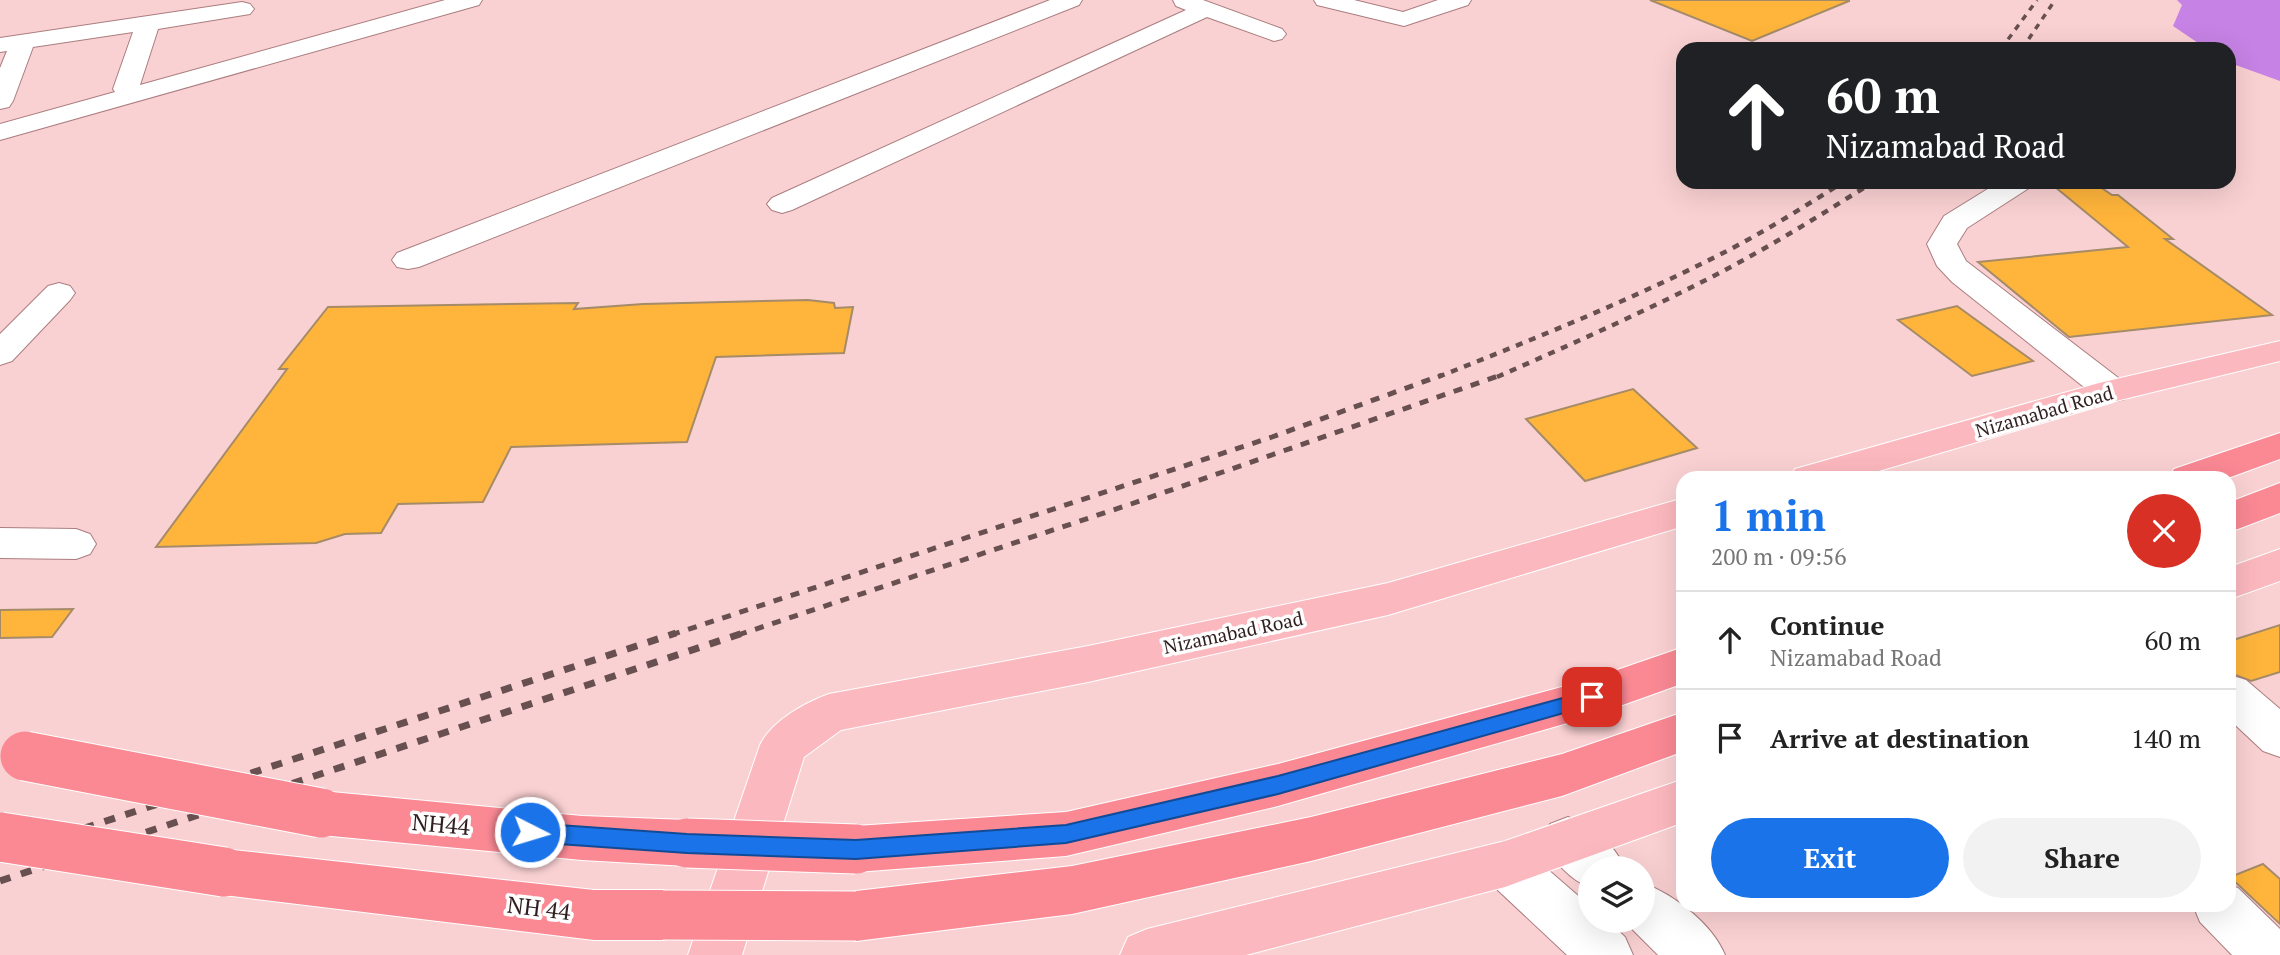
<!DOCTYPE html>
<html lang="en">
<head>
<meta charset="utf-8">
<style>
  body { margin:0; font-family:"PT Serif",serif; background:#f2f2f2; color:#222; height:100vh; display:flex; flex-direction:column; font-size:26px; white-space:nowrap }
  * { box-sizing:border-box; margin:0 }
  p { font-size:23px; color:#767676 }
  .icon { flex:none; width:38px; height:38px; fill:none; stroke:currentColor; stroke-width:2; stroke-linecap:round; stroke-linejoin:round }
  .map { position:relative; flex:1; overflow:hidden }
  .side { position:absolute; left:1676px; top:471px; width:560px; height:441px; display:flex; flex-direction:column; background:#fff; border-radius:21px; box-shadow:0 7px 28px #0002 }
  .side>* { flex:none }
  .hud { position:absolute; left:1676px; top:42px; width:560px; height:147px; border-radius:21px; box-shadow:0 7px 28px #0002; background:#202124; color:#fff; overflow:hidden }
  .fabs { position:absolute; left:1578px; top:856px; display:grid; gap:14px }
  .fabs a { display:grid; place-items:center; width:77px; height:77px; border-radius:50%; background:#fff; box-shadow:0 7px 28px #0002; font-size:35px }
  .pin { position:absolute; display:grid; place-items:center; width:60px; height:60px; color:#fff; margin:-30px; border-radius:14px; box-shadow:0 4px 10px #0006 }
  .me { position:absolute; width:77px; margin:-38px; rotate:95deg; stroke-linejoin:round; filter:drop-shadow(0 0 5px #0008) }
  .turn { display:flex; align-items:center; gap:24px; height:147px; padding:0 35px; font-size:32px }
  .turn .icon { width:91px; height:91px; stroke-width:2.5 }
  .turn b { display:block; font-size:49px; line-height:60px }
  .round { display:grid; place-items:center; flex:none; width:74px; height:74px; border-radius:37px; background:#f2f2f2 }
  .headline { display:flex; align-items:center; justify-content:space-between; height:119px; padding:0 35px }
  h1 { font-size:42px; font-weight:800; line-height:52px; color:#1a73e8 }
  .primary-button { display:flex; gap:14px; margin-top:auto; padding:14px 35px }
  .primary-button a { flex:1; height:80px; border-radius:42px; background:#1a73e8; color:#fff; font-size:28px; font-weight:800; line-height:80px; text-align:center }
  .primary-button a+a { background:#f2f2f2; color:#222 }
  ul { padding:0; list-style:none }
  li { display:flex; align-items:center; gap:21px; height:98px; padding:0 35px; border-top:2px solid #e0e0e0 }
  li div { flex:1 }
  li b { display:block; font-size:26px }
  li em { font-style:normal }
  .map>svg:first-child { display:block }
</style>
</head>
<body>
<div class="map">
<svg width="2280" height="955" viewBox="0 0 2280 955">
  <rect width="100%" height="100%" fill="#fad1d3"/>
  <!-- water -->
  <polygon fill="#c682e4" points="2177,0 2280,0 2280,81 2230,63 2230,49 2207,49 2173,26 2182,5"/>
  <!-- building -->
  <g fill="#ffb53b" stroke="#a58b68" stroke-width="2">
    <polygon points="1650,0 1849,0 1849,1 1752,41"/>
    <polygon points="2049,182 2093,182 2112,195 2118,195 2173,239 2165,239 2272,315 2069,337 1978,262 2128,247"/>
    <polygon points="808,300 834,303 835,308 853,307 844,353 716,357 687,442 511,447 483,502 398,504 381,533 345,534 316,543 156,547 287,369 279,369 328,307 578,303 574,309 643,304"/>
    <polygon points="1957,306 2008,343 2033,361 1972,376 1898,320"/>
    <polygon points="1633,389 1697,448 1585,481 1526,419"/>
    <polygon points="73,609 52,637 0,638 0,610"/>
    <polygon points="2280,625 2280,672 2251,681 2230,673 2230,641"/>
    <polygon points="2263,864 2280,879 2280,924 2230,877"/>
  </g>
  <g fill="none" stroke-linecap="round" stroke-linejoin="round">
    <!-- minor casing -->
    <g stroke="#ab7d7f" stroke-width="2">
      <g id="minor">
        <polygon points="445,0 482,0 479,5 0,140 0,124 115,92 113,89 133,32 33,47 13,101 9,107 0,109 0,68 7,51 0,52 0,38 242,2 250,4 254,9 250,14 158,29 140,85"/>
        <polygon points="1050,0 1082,0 1079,5 419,267 408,269 397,267 392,260 397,253"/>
        <polygon points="1173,0 1203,0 1282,29 1286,34 1282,39 1274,41 1207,17 792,210 782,213 772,210 767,204 772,198 1186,10 1176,6"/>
        <polygon points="1314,0 1354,0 1403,12 1438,0 1471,0 1468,5 1404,26 1317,5"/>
        <polygon points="1999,182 2033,182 2029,188 1967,228 1957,244 1966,261 2125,383 2130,391 2125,399 2112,402 2099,399 1952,282 1937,266 1927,244 1944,216"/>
        <polygon points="59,283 70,286 75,293 70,300 12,361 0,365 0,334 48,286"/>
        <polygon points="0,528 76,529 90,534 96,544 90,554 76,559 0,558"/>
        <polygon points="2230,675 2246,680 2280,709 2280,757 2263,751 2230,720"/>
        <path d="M1568,817C1593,827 1614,844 1625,868H1591V888C1570,880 1552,860 1543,840L1550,824Z"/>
        <polygon points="1505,841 1523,848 1591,907 1591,920 1607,920 1625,937 1633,955 1567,955 1487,880 1479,864 1487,848"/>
        <path d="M1643,883C1675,895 1712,924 1725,955H1658L1623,920H1643Z"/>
        <polygon points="2230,885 2238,888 2280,929 2280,955 2232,955 2200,922 2193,905 2230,905"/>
      </g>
    </g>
    <!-- major casing -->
    <g stroke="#fff" stroke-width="2">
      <g id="major">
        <polygon points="2280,341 2280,361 2120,400 1855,478 1790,478 1795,469 2099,383"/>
        <path d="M1684,498V526L1388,615L1088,682L841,730L804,757L742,955H688L760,745C772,721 804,703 829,694L1088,646L1388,583Z"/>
        <polygon points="2280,549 2280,581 2230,599 2230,567"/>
        <polygon points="1684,779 1684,822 1505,887 1246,955 1120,955 1128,937 1147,929 1505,841"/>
      </g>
    </g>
    <!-- highway casing -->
    <g stroke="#fff" stroke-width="2">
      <g id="highway">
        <polygon points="2280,433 2280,459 2228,478 2169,478 2174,469"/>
        <polygon points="2280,483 2280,513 2230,532 2230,502"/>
        <polygon points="1684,647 1684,683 1592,716 1278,806 1066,856 856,872 838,865 831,849 838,833 856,826 1066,812 1278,764 1591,679"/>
        <polygon points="1684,712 1684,751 1562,796 1311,861 1072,914 856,941 837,934 830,916 837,898 856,891 1072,866 1311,817 1562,754"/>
        <polygon points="321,791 582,816 687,820 705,827 712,843 705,859 687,866 582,860 321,835 303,828 296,813 303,798"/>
        <polygon points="224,849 594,890 663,890 682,897 689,915 682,933 663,940 594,940 224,895 206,889 198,872 206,855"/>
      </g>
    </g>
    <!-- minor -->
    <use href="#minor" fill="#fff" fill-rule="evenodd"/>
    <!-- major -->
    <use href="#major" fill="#fcb8bf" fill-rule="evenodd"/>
    <!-- highway -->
    <use href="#highway" fill="#fa8994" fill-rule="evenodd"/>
    <!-- rail-far3 -->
    <g stroke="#685051" stroke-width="3.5" stroke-dasharray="6 6" stroke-linecap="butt">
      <polyline points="2001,49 2037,0"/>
      <polyline points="2022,49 2055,0"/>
    </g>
    <!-- rail-far2 -->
    <g stroke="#685051" stroke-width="4.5" stroke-dasharray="7 7" stroke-linecap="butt">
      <path d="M1438,377C1534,339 1631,300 1723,253C1764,232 1804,207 1843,182"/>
      <path d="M1497,377C1574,343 1651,309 1725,270C1776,243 1824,213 1873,182"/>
    </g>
    <!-- rail-far1 -->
    <g stroke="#685051" stroke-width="5" stroke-dasharray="9 9" stroke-linecap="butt">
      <polyline points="671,635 1272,437 1442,375"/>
      <polyline points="738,635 1131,504 1501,375"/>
    </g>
    <!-- rail -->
    <g stroke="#685051" stroke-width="7" stroke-dasharray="11 11" stroke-linecap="butt">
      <polyline points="0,856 676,633"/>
      <polyline points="0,881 743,633"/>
    </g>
    <!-- highway-bridge casing -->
    <g stroke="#fff" stroke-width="51" stroke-linecap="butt">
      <g id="highway-bridge">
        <polyline points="25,756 321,813"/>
        <polyline points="0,837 224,872"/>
        <polyline points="687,843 856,849"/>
        <polyline points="663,915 856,916"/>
      </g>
    </g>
    <!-- highway-bridge -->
    <use href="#highway-bridge" stroke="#fa8994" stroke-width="49"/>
  </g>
  <!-- route -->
  <polygon fill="#1a73e8" stroke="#114b97" stroke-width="2" points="1592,690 1599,692 1602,697 1599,703 1592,705 1278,794 1066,843 856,859 687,853 530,842 522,839 519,832 522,826 530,823 687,834 856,840 1066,825 1278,776"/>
  <g text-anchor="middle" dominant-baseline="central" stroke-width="7" stroke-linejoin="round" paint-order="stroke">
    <!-- street labels -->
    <g font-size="19" fill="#311f20" stroke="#fefefe">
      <text transform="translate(2044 411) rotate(-16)">Nizamabad Road</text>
      <text transform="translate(1233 632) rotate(-12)">Nizamabad Road</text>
    </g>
    <!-- near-street labels -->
    <g font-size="23" fill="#311f20" stroke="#fefefe">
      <text transform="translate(441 824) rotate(5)">NH44</text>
      <text transform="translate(539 908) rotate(7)">NH 44</text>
    </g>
  </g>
</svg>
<div class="fabs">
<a><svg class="icon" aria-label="layers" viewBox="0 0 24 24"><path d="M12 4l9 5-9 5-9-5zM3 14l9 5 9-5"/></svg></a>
</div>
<div class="pin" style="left:1592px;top:697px;background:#d93025"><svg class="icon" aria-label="arrive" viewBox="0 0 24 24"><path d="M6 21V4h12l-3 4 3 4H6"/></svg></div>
<svg class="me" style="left:530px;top:832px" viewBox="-20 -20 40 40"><circle r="17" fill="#1a73e8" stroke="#fff" stroke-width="3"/><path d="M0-11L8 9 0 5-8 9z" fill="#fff"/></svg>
<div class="hud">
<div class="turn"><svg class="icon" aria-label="ahead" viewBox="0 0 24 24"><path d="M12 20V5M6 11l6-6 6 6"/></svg><div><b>60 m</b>Nizamabad Road</div></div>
</div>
<section class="side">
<div class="headline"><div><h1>1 min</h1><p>200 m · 09:56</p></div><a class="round" style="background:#d93025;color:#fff"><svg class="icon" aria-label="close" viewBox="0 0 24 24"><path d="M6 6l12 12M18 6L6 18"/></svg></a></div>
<ul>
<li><svg class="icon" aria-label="ahead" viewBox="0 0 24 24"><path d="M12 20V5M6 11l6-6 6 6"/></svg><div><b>Continue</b><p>Nizamabad Road</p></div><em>60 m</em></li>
<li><svg class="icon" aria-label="arrive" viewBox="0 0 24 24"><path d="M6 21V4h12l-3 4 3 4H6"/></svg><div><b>Arrive at destination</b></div><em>140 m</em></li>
</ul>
<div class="primary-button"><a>Exit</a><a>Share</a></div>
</section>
</div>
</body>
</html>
